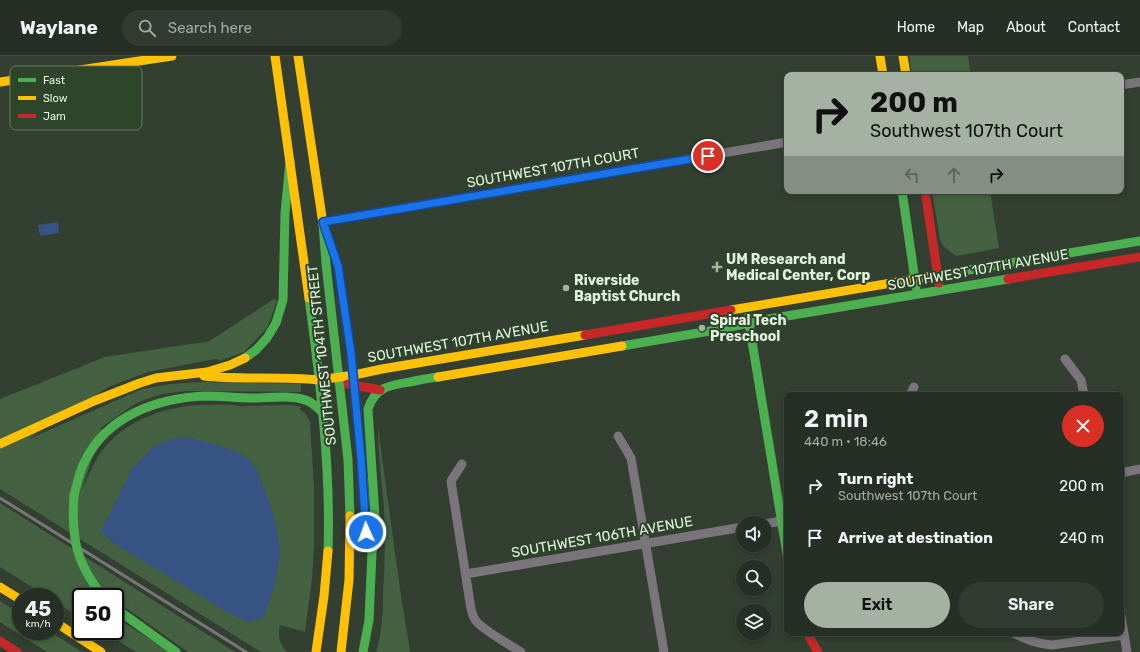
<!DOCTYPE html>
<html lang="en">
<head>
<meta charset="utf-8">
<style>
  body { margin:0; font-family:Rubik,sans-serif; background:#323b32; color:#f1f3f6; height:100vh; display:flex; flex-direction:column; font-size:15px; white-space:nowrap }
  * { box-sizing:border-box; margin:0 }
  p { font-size:13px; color:#a4a9a7 }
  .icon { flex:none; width:22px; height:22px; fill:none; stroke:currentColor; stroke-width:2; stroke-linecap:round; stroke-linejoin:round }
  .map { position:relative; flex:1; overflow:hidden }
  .details { position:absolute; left:784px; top:336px; width:340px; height:244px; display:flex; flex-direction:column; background:#262f25; border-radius:8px; box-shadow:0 2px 6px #0003,0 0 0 1px #424a42 }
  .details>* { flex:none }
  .guide { position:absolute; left:784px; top:16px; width:340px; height:122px; border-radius:8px; box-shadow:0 2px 6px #0003,0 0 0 1px #424a42; background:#a5b2a3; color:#111; overflow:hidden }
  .buttons { position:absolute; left:736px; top:460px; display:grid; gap:8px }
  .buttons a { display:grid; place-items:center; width:36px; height:36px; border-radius:50%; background:#262f25; box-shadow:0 2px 6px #0003,0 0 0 1px #424a42; font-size:20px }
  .speed { position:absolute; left:12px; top:532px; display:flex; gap:8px; font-size:20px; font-weight:700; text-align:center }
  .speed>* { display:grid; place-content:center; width:52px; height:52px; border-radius:50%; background:#262f25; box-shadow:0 2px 6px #0003,0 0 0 1px #424a42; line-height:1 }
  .speed small { font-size:10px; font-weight:400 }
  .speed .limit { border:2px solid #111; border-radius:6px; background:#fff; color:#111 }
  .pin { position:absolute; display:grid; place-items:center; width:34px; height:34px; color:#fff; margin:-17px; border:2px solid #fff; border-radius:50%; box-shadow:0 1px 4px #0007 }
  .me { position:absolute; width:44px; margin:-22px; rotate:358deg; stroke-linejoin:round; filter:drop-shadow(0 0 3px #0008) }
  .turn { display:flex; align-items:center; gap:14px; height:84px; padding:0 20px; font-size:18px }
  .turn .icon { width:52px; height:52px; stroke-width:2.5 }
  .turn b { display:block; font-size:28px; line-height:34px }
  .lanes { display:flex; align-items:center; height:38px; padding:0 20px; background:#0003; justify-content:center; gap:20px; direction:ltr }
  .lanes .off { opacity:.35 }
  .round { display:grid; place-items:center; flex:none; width:42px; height:42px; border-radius:21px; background:#323b32 }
  .head { display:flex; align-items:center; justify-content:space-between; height:68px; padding:0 20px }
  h1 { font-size:24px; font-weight:600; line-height:30px }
  .button { display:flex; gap:8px; margin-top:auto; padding:8px 20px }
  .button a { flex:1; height:46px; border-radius:24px; background:#a5b2a3; color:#111; font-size:16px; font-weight:600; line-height:46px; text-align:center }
  .button a+a { background:#323b32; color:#f1f3f6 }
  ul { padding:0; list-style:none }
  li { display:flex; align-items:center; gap:12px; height:52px; padding:0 20px }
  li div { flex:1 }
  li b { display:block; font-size:15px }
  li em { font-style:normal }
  header { display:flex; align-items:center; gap:24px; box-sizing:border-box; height:56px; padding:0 20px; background:#262f25; border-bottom:1px solid #424a42 }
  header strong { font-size:19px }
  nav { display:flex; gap:22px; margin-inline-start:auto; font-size:14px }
  .search { width:280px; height:36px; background:#323b32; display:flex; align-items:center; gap:10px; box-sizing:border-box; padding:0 14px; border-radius:22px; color:#a4a9a7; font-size:15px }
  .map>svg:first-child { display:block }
</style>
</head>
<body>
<header>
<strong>Waylane</strong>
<div class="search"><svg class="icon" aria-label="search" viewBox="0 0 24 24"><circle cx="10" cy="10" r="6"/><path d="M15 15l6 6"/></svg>Search here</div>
<nav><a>Home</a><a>Map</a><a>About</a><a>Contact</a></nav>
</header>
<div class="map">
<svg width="1140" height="596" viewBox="0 0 1140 596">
  <rect width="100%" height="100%" fill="#333f31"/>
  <!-- green -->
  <g fill="#446241">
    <polygon points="909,0 968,0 971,19 912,19"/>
    <polygon points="932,135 990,135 999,192 957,200 955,199 944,191 940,184"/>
    <path d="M274,243L277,245L267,272L244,296L219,305L218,303H215L148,316L108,331L27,384L142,333L170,328L205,326L301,328V336L186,335L162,338L141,345L132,350L102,371L82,434C88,421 93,408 101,396C124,365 163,351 200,349C214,349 230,347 243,351L245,350L292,349L301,351L300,354L305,357L310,366L314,432V491L312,522L305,576L280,569C278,580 279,588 287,596H261L0,433V343L105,301L198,287L208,286Z"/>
    <path d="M378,372L400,533L410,596H376C382,577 383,558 383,538C385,510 385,481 384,452C382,426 378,399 378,372Z"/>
    <polygon points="0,447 235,596 188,596 115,544 115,541 111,541 105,536 101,541 81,541 81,562 55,546 55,541 48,541 0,511"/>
    <polygon points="0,545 21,558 21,575 49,575 82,596 47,596 0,566"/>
    <polygon points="115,561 170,596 136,596 102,575 115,575"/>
  </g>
  <!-- water -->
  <g fill="#365383">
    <polygon points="58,166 59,177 40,180 38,169"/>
    <path d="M185,381C206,386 227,390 245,401C257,409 261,423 265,435C271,451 278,471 279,488C281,514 272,539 263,562L249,566L232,559L112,486L101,475L132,413L152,392L169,384Z"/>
  </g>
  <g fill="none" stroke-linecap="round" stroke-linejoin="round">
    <!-- street -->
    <g stroke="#7a757b" stroke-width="9">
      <polyline points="1121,29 1140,26"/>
      <polyline points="323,166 787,86"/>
      <polyline points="1065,303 1081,324 1084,339"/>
      <polyline points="910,339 914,331"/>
      <polyline points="618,380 631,402 664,596"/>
      <path d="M462,408L451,425L470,547C471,554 472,560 476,565C483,574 510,589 521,596"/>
      <polyline points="1121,417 1140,413"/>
      <polyline points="765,468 787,464"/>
      <polyline points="466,518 743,471"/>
      <polyline points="1121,560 1127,596"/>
      <path d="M1014,577C1026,584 1037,588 1052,589L1124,579"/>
    </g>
    <!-- fast -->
    <g stroke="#4caf50" stroke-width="9">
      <polyline points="902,135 916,231"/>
      <polyline points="323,168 326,208 348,404 350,460"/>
      <polyline points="927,221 1140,185"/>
      <path d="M309,242C320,325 331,411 328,495"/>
      <polyline points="748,261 787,498"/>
      <polyline points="622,290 716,274 763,264 1008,223"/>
      <polyline points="245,302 256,294 267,282 276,267 283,244 285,157 290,105"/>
      <polyline points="363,423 366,476 371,494"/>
      <path d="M74,440C77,428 79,416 85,405C107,360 157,342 205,340C221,340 237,342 253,342C270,342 296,338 310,346C315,349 318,352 322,356"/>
      <polyline points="115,552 176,596"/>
      <path d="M363,596L369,564L372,496L376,476L368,353C375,331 390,329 410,326C419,324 429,322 438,321"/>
    </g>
    <!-- slow -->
    <g stroke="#ffc107" stroke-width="9">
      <polyline points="275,0 309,242"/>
      <polyline points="298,0 323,168"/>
      <polyline points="880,0 883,19"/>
      <polyline points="903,0 906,19"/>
      <polyline points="0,26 172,0"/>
      <polyline points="731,254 927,221"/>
      <path d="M204,320C242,324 281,320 319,324"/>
      <polyline points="438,321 622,290"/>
      <polyline points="319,324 354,319 382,313 585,279"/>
      <polyline points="0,388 94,345 140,327 156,322 207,316 230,309 245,302"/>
      <polyline points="0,531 21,544"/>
      <polyline points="55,566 101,596"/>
      <polyline points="316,596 324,540 328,495"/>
      <polyline points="341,596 349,524 350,460"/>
    </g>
    <!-- jam -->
    <g stroke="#c62828" stroke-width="9">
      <polyline points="925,135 939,227"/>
      <polyline points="329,184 338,210 351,297 363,423"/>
      <polyline points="1008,223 1140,201"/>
      <polyline points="585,279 731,254"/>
      <polyline points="348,328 380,334"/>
      <polyline points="807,577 818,596"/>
      <polyline points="0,585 17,596"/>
    </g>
    <!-- rail -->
    <polyline stroke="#787778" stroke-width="3" points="0,442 246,596"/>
    <!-- fast-bridge -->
    <path stroke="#4caf50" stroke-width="9" d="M74,440C71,482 76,507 103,541"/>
  </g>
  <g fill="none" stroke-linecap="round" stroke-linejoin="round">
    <!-- route casing -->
    <g stroke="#114b97" stroke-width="10">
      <polyline id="route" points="366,476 361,402 351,297 338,210 323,166 708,100"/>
    </g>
    <!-- route -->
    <use href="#route" stroke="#1a73e8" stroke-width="7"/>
  </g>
  <!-- markers -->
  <g fill="#a5b2a3" stroke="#2f452b" stroke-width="1.5">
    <path d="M715 205h4v4h4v4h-4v4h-4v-4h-4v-4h4z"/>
    <circle cx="566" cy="232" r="4"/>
    <circle cx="702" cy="272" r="4"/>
  </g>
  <g text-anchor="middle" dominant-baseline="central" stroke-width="4" stroke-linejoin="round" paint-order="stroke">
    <!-- street labels -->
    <g font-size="14" fill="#e2f0e0" stroke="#2f452b">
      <text transform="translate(553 112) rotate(-10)">SOUTHWEST 107TH COURT</text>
      <text transform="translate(978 214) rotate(-10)">SOUTHWEST 107TH AVENUE</text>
      <text transform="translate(458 286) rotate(-10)">SOUTHWEST 107TH AVENUE</text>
      <text transform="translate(322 299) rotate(-96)">SOUTHWEST 104TH STREET</text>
      <text transform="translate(602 481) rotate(-10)">SOUTHWEST 106TH AVENUE</text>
    </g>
    <!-- poi labels -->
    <g font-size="14" font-weight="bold" fill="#e2f0e0" stroke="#2f452b" text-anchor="start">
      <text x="726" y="203">UM Research and<tspan x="726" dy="16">Medical Center, Corp</tspan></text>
      <text x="574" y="224">Riverside<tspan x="574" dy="16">Baptist Church</tspan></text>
      <text x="710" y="264">Spiral Tech<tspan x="710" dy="16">Preschool</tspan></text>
    </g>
  </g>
  <!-- legend -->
  <rect x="10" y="10" width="132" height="64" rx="6" fill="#2f452b" stroke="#657861" stroke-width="1"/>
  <rect x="18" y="22" width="18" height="4" fill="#4caf50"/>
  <rect x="18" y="40" width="18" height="4" fill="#ffc107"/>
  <rect x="18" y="58" width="18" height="4" fill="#c62828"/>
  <g font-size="11" fill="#e2f0e0">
    <text x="43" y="28">Fast</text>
    <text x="43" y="46">Slow</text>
    <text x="43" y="64">Jam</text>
  </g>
</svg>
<div class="buttons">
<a><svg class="icon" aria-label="sound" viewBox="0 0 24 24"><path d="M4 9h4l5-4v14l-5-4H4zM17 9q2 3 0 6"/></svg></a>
<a><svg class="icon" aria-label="search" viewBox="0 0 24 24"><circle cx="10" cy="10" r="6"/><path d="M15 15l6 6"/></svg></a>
<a><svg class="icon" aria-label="layers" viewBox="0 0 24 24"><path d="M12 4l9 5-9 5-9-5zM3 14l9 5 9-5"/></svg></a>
</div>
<div class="speed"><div>45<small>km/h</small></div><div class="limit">50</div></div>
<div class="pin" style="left:708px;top:100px;background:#d93025"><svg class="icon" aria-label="arrive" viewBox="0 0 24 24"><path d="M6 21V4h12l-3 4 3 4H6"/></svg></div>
<svg class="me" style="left:366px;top:476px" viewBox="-20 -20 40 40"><circle r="17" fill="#1a73e8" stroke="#fff" stroke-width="3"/><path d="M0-11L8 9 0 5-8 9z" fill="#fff"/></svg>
<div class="guide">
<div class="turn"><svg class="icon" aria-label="right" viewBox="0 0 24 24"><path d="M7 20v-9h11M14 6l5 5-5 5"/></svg><div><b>200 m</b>Southwest 107th Court</div></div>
<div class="lanes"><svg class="icon off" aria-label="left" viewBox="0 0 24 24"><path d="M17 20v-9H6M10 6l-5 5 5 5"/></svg><svg class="icon off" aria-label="ahead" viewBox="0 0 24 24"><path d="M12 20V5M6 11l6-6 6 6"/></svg><svg class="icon" aria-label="right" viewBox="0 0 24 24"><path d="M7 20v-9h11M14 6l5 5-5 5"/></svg></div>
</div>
<section class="details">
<div class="head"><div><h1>2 min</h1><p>440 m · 18:46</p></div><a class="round" style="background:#d93025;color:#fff"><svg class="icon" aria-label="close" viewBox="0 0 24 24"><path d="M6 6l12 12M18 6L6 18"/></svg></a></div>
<ul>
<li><svg class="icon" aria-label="right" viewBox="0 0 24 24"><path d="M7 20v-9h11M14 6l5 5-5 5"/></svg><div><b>Turn right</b><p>Southwest 107th Court</p></div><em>200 m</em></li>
<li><svg class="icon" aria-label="arrive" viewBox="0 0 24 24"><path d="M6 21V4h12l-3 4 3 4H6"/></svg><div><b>Arrive at destination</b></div><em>240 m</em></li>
</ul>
<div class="button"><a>Exit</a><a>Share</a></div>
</section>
</div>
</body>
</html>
